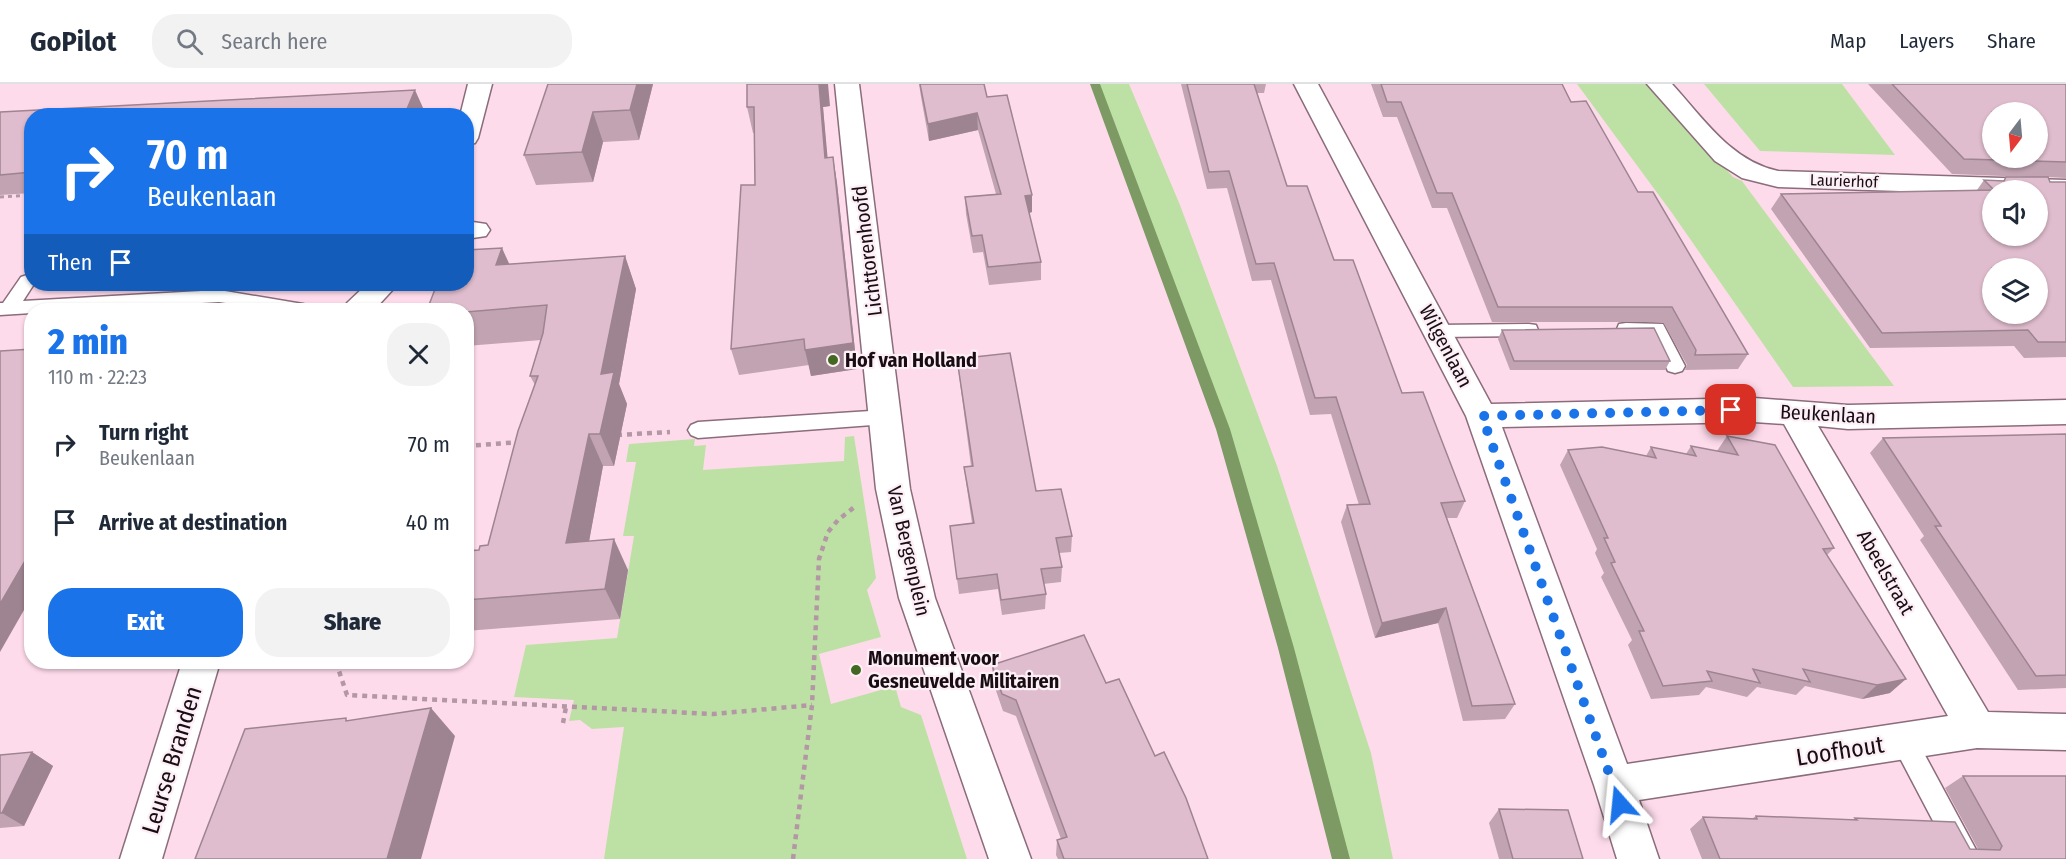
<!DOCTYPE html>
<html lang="en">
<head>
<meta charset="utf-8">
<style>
  body { margin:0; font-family:"Fira Sans Condensed",sans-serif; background:#f2f2f3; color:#1f2937; height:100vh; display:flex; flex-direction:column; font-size:22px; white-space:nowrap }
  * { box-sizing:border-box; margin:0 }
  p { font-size:20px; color:#747a83 }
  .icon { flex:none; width:33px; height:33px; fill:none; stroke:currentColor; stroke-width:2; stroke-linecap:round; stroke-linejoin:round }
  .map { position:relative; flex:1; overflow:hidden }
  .details { position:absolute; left:24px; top:219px; width:450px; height:366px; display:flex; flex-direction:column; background:#fff; border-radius:24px; box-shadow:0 2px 4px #0004 }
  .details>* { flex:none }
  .guide { position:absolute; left:24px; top:24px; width:450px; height:183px; border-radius:24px; box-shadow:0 2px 4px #0004; background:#1a73e8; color:#fff; overflow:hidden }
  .needle { width:39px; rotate:196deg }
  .fabs { position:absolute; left:1982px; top:18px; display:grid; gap:12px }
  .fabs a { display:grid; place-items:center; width:66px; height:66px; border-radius:50%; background:#fff; box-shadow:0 2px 4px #0004; font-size:30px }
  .pin { position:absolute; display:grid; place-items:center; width:51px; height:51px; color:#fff; margin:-26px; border-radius:12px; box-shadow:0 3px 9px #0006 }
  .me { position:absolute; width:66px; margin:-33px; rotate:342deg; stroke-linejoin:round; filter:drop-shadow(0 0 4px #0008) }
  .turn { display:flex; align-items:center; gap:21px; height:126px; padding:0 24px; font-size:27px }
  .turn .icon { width:78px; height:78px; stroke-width:2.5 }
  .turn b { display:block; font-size:42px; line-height:51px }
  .then { display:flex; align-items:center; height:57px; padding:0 24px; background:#0003; gap:12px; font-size:22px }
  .round { display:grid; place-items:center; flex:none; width:63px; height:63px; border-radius:24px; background:#f2f2f3 }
  .headline { display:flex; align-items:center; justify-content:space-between; height:102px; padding:0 24px }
  h1 { font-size:36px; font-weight:800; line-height:45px; color:#1a73e8 }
  .action { display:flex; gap:12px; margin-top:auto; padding:12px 24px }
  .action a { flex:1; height:69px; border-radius:24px; background:#1a73e8; color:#fff; font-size:24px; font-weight:800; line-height:69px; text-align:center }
  .action a+a { background:#f2f2f3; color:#1f2937 }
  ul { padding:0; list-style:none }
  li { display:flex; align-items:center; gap:18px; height:78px; padding:0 24px }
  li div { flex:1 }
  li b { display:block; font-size:22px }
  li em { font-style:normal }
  header { display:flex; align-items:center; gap:36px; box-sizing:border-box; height:84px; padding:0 30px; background:#fff; border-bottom:2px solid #e0e1e3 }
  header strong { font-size:28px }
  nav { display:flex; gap:33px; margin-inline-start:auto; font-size:21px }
  .search { width:420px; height:54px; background:#f2f2f3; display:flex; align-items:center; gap:15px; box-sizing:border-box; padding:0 21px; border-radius:24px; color:#747a83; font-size:22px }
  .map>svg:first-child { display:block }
</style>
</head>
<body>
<header>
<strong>GoPilot</strong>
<div class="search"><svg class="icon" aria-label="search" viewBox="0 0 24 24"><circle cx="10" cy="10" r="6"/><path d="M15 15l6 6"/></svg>Search here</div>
<nav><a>Map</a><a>Layers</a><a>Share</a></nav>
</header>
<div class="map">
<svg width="2066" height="775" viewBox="0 0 2066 775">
  <rect width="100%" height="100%" fill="#fedbeb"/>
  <!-- green -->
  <g fill="#bde1a4">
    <polygon points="1094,0 1129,0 1180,121 1277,382 1371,669 1393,775 1340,775 1288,578 1220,355"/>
    <polygon points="1577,0 1650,0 1733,93 1742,97 1894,302 1793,303 1672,129"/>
    <polygon points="1704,0 1842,0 1895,71 1760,67"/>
    <polygon points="854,352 876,494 867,506 881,553 819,570 831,620 895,602 901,623 921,631 967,775 604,775 624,643 592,645 580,636 569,637 574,616 514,613 526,561 617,554 634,452 623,452 636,378 626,378 629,360 695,355 694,362 706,361 703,386 844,377 845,353"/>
  </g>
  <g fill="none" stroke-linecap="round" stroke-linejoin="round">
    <!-- stream -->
    <polygon fill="#7d9964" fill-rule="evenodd" points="1090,0 1100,0 1230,345 1294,564 1350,775 1332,775 1278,564 1216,345"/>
    <!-- service casing -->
    <g stroke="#8b6c7b" stroke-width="3">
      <g id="service">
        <polygon points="27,191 32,192 32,200 34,200 23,217 219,206 303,220 310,222 312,226 274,226 219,218 79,226 32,226 32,229 0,231 0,219 3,219 21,193"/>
        <polygon points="1626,239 1663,240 1685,282 1682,287 1675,289 1668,287 1650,251 1619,250 1617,245 1619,240"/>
        <polygon points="1529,240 1536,241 1538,246 1536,251 1529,252 1438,253 1431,252 1429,247 1431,242 1438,241"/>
        <polygon points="886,326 893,328 896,333 893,338 886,340 698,354 691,351 688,346 691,341 698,338"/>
        <polygon points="1904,645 1913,649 1981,775 1953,775 1891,657 1895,649"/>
      </g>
    </g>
    <!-- minor casing -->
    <g stroke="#8b6c7b" stroke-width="3">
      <g id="minor">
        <polygon points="468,0 492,0 478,54 475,59 466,61 466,32 460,32"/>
        <path d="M1294,0H1318L1491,320L1754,314L1848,321L2066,316V340L1848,345L1818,342L1988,628L2066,630V666L1977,664L1639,716L1659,775H1617L1594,701L1466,332ZM1754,338L1784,340L1948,632L1627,680L1502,343Z"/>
        <path d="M1647,0H1672C1703,34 1731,77 1778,87L2066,96V112L2037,111V106H1992V110L1778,103L1742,94L1715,77Z"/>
        <polygon points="466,137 486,140 490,146 486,152 466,155"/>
        <polygon points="367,200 398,200 374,226 343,226 347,219"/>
        <polygon points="182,578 220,578 162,775 120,775"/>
      </g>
    </g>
    <!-- tertiary casing -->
    <g stroke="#8b6c7b" stroke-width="3">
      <polygon id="tertiary" points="835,0 859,0 910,405 935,514 1031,775 989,775 899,514 876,405"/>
    </g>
    <!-- path-far1 -->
    <g stroke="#b397a4" stroke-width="3" stroke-dasharray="4 4" stroke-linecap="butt">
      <polyline points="0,113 32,111"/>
      <polyline points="420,200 439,206"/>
    </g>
    <!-- path -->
    <g stroke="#b397a4" stroke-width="4.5" stroke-dasharray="5 5" stroke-linecap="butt">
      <polyline points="617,351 670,348"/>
      <polyline points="466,362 520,358"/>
      <polyline points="336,578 347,611 713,630 812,621"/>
      <polyline points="563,639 566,623"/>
      <polyline points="793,775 812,621 819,475 828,448 838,436 857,421"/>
    </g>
    <!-- service -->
    <use href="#service" fill="#fff" fill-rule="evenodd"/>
    <!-- minor -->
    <use href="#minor" fill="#fff" fill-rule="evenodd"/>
    <!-- tertiary -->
    <use href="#tertiary" fill="#fff" fill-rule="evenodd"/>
  </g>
  <!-- wall -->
  <g fill="#c1a3b1">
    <polygon points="548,0 653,0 639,56 603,58 593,98 536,101 524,71"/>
    <polygon points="919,0 987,13 1032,128 1029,129 1041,178 1041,196 989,201 983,168 973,169 966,130 965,113 996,110 978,46 929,57 921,13"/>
    <polygon points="1181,0 1266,0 1264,9 1257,9 1287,102 1334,176 1402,309 1465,417 1457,434 1447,434 1515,620 1505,635 1463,637 1438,539 1375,554 1341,438 1347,421 1359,421 1331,330 1310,331 1271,196 1252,197 1227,104 1207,105"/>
    <polygon points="1371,0 1562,0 1571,18 1638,108 1748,270 1738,285 1685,286 1687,281 1663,238 1492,238 1447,124 1432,124 1397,33 1383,33"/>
    <polygon points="1868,0 2066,0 2066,94 2048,93 2050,98 2066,98 2066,273 2024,274 2014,262 1870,264 1771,125 1781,110 1977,106 1984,96 2003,97 2006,93 2028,93 1952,90"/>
    <polygon points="830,22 823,23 827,74 833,73 837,99 857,285 811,292 809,281 739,291 731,265 755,101 754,49 753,49 747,23"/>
    <polygon points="424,26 422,32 32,32 32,109 0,111 0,28"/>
    <polygon points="625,172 636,205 619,300 627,320 614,382 603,382 589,457 628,486 620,535 466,547 466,467 479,466 488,461 535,301 530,292 541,256 466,262 466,226 509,180"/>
    <polygon points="1502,246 1670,277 1665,286 1510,286 1498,255"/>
    <polygon points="957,275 1036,407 1072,452 1071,468 1059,469 1062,483 1061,498 1043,500 1046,510 1045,525 1002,531 998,505 959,510 950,442 972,439 966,398 964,383 971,382 959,291"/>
    <polygon points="2066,350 2066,604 2018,606 1920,456 1924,452 1870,369 1883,354"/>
    <polygon points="1727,352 1834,464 1827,471 1890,609 1862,615 1805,602 1796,611 1757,603 1747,613 1706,603 1699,611 1651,615 1628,561 1632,556 1601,493 1604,489 1595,469 1597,465 1560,381 1568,366 1646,372 1651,363 1686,370 1691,362 1717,367"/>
    <polygon points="992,581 1106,599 1155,672 1208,775 1058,775 1056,771 1057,756 1061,755 1016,632 1003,627 993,598"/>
    <polygon points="32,668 53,682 24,742 0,744 0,671"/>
    <polygon points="1963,692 2066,775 1702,775 1690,745 1703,733 1753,734 1756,732 1852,736 1855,734 1970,765 1978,765 1945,704"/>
    <polygon points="1499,725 1583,775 1499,775 1489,739"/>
  </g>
  <!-- shaded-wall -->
  <g fill="#9d8490">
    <polygon points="637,0 653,0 639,56 630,26"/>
    <polygon points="819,0 828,0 830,22 823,23 830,100 825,74"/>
    <polygon points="415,6 424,26 422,32 404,32"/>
    <polygon points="593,28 603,58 593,98 582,68"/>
    <polygon points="977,29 978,46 929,57 928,40"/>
    <polygon points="833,73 837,99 857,285 811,292 805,266"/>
    <polygon points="1032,111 1032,128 1025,130 1025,112"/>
    <polygon points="502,164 517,197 496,181"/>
    <polygon points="625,172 636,205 619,300 627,320 614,382 600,350 601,290"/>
    <polygon points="589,350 603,382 583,490 566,459"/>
    <polygon points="614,455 628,486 620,535 605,505"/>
    <polygon points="32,465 32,512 0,568 0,520"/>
    <polygon points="1446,524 1438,539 1375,554 1382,539"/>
    <polygon points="1906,595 1890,609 1862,615 1877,601"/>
    <polygon points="431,624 455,652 421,775 387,775"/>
    <polygon points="32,668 53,682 24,742 2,729"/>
  </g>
  <!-- building -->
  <g fill="#e0bdce" stroke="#9d8490" stroke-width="1.5" fill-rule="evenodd">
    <polygon points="548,0 637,0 630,26 593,28 582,68 524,71"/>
    <polygon points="747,0 819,0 825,74 833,73 853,259 805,266 804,255 731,265 741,101 755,101 754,23 747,23"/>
    <polygon points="920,0 984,0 987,13 1007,11 1032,111 1025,112 1041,178 988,183 982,151 972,152 965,113 1001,110 977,29 928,40"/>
    <polygon points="1187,0 1254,0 1287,102 1307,102 1334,176 1353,176 1402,309 1423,308 1465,417 1441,419 1515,620 1472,622 1446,524 1382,539 1347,421 1370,420 1336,313 1315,314 1274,179 1256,180 1229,87 1209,88"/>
    <polygon points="1381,0 1562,0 1571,18 1586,17 1638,108 1653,108 1748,270 1695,271 1696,266 1672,223 1498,223 1452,109 1437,109 1401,18 1387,18"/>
    <path d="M1892,0H2066V78L1964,75ZM1992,28H2037V74H1992Z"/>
    <polygon points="415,6 404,32 32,32 32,88 0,91 0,28"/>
    <path d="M2006,93H2048L2050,98H2066V258H2038L2028,246L1882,249L1781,110L1994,106L1984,96L2004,97ZM1992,106H2037V152H1992ZM1992,184H2037V230H1992Z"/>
    <polygon points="502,164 496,181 625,172 601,290 614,288 600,350 589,350 566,459 614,455 605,505 466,516 466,467 479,466 480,462 488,461 518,347 538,292 530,292 543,249 547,221 466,228 466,226 427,226 437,200 466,200 466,166"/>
    <polygon points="172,223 170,226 108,226"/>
    <polygon points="1654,244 1670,277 1514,277 1502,246"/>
    <polygon points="32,265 32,465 0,520 0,267"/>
    <polygon points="1010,269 1036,407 1061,405 1072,452 1056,454 1062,483 1041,485 1046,510 1001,516 997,490 957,495 950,442 974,439 964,383 973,382 957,275"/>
    <polygon points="2066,350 2066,591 2036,592 1935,442 1941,442 1883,354"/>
    <polygon points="1727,352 1775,361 1834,464 1823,465 1906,595 1877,601 1803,585 1810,598 1753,585 1760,599 1707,587 1712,597 1663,602 1639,547 1644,547 1611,479 1615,478 1604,454 1608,454 1568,366 1602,363 1656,374 1651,363 1696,372 1691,362 1738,371"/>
    <polygon points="1084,551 1106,599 1119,595 1155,672 1164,668 1186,714 1208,775 1064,775 1057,756 1067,753 1016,616 1002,610 992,581"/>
    <polygon points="431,624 387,775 195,775 245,645 346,634 346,637"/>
    <polygon points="32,668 2,729 0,729 0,671"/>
    <polygon points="1963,692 2066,692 2066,775 1720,775 1703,733 1757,735 1756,732 1857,736 1855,734 1955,738 1970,765 2000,766 2002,762"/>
    <polygon points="1499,725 1568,726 1583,775 1513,775"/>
  </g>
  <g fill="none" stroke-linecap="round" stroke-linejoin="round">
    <!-- route -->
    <polyline stroke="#1a73e8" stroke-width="10" stroke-dasharray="0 18" points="1620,720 1482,332 1731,326"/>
  </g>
  <!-- markers -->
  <g fill="#436821" stroke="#fdeff6" stroke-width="2">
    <circle cx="833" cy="276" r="6"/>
    <circle cx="856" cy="586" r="6"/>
  </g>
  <g text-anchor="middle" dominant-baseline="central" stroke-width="4.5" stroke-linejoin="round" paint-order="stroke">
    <!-- far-street labels -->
    <g font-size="16" fill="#190d13" stroke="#fdeff6">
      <text transform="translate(1844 97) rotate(2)">Laurierhof</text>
    </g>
    <!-- street labels -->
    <g font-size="20" fill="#190d13" stroke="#fdeff6">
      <text transform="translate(867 167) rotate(-97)">Lichttorenhoofd</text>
      <text transform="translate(1446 262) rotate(62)">Wilgenlaan</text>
      <text transform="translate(1828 330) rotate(3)">Beukenlaan</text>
      <text transform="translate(909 467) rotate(77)">Van Bergenplein</text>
      <text transform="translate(1886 488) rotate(60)">Abeelstraat</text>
    </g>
    <!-- poi labels -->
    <g font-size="20" font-weight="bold" fill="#190d13" stroke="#fdeff6" text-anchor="start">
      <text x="845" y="276">Hof van Holland</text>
      <text x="868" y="574">Monument voor<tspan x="868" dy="23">Gesneuvelde Militairen</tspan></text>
    </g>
    <!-- near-street labels -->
    <g font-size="24" fill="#190d13" stroke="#fdeff6">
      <text transform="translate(1840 667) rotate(-9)">Loofhout</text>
      <text transform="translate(172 676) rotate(-73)">Leurse Branden</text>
    </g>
  </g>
</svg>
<div class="fabs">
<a><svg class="needle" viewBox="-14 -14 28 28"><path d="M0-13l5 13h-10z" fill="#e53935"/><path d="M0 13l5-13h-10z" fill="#747a83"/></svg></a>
<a><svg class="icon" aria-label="sound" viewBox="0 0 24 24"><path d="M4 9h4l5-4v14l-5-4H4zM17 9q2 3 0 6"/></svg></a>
<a><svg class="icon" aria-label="layers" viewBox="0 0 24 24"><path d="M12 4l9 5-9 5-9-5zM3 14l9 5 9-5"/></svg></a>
</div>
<div class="pin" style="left:1731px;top:326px;background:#d93025"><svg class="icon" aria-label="arrive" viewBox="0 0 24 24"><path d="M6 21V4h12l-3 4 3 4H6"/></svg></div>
<svg class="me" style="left:1620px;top:720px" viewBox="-20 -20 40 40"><path d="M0-17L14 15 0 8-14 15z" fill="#1a73e8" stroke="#fff" stroke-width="4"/></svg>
<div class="guide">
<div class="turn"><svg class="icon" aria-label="right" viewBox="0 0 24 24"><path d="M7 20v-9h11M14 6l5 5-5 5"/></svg><div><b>70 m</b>Beukenlaan</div></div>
<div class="then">Then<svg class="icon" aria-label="arrive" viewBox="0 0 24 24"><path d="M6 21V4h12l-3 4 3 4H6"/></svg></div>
</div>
<section class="details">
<div class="headline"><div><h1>2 min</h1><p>110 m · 22:23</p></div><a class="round"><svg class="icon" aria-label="close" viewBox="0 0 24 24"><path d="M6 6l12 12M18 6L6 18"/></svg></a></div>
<ul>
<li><svg class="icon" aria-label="right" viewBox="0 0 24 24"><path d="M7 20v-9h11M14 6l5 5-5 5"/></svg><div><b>Turn right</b><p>Beukenlaan</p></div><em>70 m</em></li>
<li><svg class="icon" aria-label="arrive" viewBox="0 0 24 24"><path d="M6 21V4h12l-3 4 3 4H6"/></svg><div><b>Arrive at destination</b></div><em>40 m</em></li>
</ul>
<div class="action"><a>Exit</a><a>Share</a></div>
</section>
</div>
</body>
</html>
